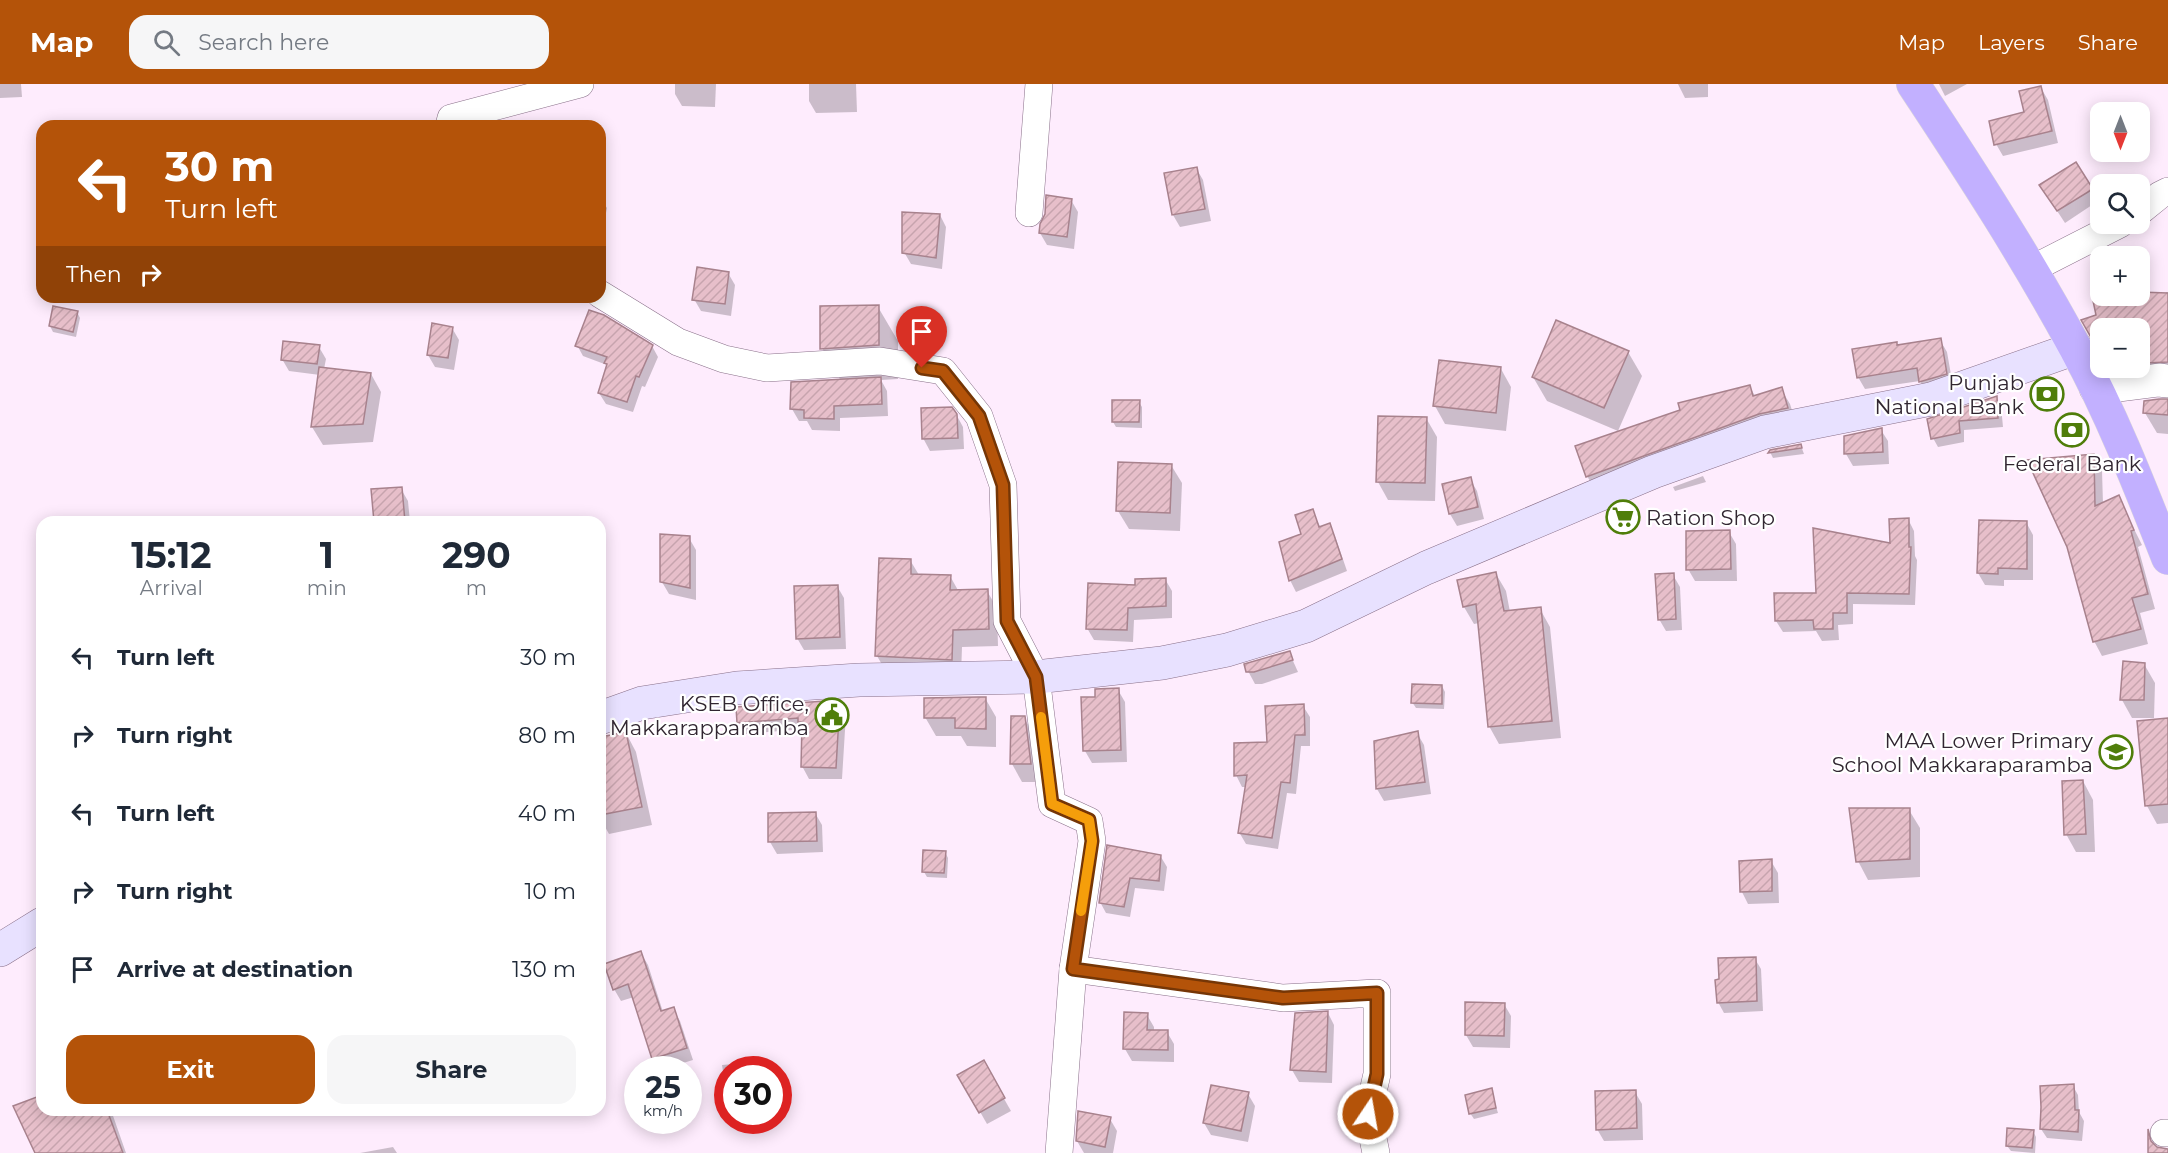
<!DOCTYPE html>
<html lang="en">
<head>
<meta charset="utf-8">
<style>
  body { margin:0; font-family:Montserrat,sans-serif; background:#f6f6f7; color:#1f2937; height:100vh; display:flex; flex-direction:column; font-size:22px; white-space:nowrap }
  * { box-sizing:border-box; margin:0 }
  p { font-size:20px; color:#747a83 }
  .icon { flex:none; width:33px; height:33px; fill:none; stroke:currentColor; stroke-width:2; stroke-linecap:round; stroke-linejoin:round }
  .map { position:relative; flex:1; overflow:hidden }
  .sheet { position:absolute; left:36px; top:432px; width:570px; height:600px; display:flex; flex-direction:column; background:#fff; border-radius:18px; box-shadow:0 3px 15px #0003 }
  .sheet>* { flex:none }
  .banner { position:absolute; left:36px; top:36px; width:570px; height:183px; border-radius:18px; box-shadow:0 3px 15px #0003; background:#b45309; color:#fff; overflow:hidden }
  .needle { width:39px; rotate:180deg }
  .buttons { position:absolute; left:2090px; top:18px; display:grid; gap:12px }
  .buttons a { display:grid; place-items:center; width:60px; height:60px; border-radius:12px; background:#fff; box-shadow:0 3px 15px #0003; font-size:30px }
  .speed { position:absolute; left:624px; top:972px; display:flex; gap:12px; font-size:30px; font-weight:700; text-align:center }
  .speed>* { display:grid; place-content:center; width:78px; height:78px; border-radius:50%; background:#fff; box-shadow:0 3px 15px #0003; line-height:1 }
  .speed small { font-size:15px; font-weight:400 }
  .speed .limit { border:9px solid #d22; background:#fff; color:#111 }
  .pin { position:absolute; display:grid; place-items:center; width:51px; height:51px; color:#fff; margin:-62px -26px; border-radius:50% 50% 50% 0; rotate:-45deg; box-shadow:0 0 6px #0007 }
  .pin .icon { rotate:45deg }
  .me { position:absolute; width:66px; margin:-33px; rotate:12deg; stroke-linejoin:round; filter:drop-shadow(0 0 4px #0008) }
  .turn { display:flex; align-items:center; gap:21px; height:126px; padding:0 30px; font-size:27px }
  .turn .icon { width:78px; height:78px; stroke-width:2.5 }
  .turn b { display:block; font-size:42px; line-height:51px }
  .then { display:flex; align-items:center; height:57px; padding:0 30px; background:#0003; gap:12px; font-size:22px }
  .eta { display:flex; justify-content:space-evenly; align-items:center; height:102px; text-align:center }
  .eta b { font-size:36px; font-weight:700; line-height:42px }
  .button { display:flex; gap:12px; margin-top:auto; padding:12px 30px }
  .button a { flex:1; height:69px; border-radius:18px; background:#b45309; color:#fff; font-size:24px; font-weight:700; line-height:69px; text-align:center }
  .button a+a { background:#f6f6f7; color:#1f2937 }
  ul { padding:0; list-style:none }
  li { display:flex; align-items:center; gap:18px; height:78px; padding:0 30px }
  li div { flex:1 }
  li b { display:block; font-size:22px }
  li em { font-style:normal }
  header { display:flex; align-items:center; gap:36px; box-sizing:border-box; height:84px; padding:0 30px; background:#b45309; color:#fff }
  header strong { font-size:28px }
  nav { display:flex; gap:33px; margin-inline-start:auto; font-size:21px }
  .search { width:420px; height:54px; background:#f6f6f7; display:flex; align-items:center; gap:15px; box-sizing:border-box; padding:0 21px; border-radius:18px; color:#747a83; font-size:22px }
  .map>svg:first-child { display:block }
</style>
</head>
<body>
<header>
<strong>Map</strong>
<div class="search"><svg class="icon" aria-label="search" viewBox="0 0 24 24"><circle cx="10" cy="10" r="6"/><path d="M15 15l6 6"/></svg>Search here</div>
<nav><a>Map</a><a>Layers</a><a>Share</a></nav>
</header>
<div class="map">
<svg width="2168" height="1069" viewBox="0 0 2168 1069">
  <defs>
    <pattern id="building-hatch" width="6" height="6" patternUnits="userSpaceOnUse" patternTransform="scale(1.5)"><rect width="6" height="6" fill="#e7bfca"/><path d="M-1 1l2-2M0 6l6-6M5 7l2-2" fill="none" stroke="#c7a4ae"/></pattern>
  </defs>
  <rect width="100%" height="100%" fill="#feecfd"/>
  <!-- shadow -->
  <g fill="#0003">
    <polygon points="0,0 21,0 22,13 0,14"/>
    <polygon points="675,0 716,0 715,23 682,22 675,10"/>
    <polygon points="809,0 856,0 857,28 816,29 809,17"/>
    <polygon points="1678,0 1708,0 1708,13 1685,14"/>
    <polygon points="1939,0 1967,0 1945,12"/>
    <polygon points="2041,4 2048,16 2058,59 2003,72 1996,60 2026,30"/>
    <polygon points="1196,84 1203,96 1211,137 1180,143 1173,131 1165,91"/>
    <polygon points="2091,105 2098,117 2065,139 2048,113"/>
    <polygon points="600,113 607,124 600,158"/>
    <polygon points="1071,116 1078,128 1074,165 1047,161 1040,149"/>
    <polygon points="940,131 946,143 942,185 911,180 904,168"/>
    <polygon points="728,189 735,201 731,232 701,227 694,215"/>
    <polygon points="2100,208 2100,212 2139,212 2139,210 2165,210 2166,208 2168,208 2168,298 2132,294 2125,284 2139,284 2139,244 2100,244 2100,267 2084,237 2098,232 2093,210"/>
    <polygon points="878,223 898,257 898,295 881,296 887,307 888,332 840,334 840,347 812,346 807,337 799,337 792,325 841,297 822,264"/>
    <polygon points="77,228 80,234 76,253 53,248 50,242"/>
    <polygon points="452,244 459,256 454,286 435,283 428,271"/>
    <polygon points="1940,256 1947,268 1953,302 1928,310 1920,297 1865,305 1858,293 1898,263"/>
    <polygon points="577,261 652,262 658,273 645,303 642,302 633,328 606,320 599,309 607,281 583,272"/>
    <polygon points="319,263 326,275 324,285 371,290 381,308 373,358 323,361 312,343 320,291 289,287 282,275"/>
    <polygon points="1628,268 1642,292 1618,347 1547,317 1533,293"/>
    <polygon points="1501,285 1511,303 1506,347 1445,340 1435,322"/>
    <polygon points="1750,303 1755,312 1781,305 1790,320 1796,339 1596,407 1587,392"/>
    <polygon points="1996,314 2001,322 2003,343 1964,346 1964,358 1938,363 1933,354 1929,336"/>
    <polygon points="2168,316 2168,350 2157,349 2145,329"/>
    <polygon points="1139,318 1142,323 1142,344 1116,343 1113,338"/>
    <polygon points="956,330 963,343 964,365 930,367 923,354"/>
    <polygon points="1426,334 1437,353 1435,417 1388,416 1378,398"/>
    <polygon points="1881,346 1888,357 1889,380 1853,382 1846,370 1845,353"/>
    <polygon points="1801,362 1804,370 1773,374 1770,368"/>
    <polygon points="2093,372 2102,386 2103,420 2118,413 2142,461 2138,463 2155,525 2140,529 2148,560 2102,572 2094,557"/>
    <polygon points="1171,381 1182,399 1180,447 1129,445 1118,427"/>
    <polygon points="1703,392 1706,398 1675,407 1673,403"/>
    <polygon points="1470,395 1477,407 1484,435 1457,442 1450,430"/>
    <polygon points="401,405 408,417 410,438 375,438"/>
    <polygon points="1312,427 1321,444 1329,441 1335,452 1347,487 1296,508 1290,496"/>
    <polygon points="1908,435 1914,447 1915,472 1917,476 1915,521 1853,520 1853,540 1838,541 1839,556 1822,557 1816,547 1783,548 1776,537 1892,461"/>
    <polygon points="2026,438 2033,451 2033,496 2004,496 2004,502 1985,501 1978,489"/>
    <polygon points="1729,448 1736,460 1737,497 1695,497 1688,485"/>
    <polygon points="689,454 696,466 696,516 669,510 662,498"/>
    <polygon points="600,474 605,484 602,523 600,523"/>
    <polygon points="910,476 919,491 950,492 959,508 987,507 997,524 998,562 962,563 961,592 887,589 877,572"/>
    <polygon points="1496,490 1506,507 1510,528 1540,525 1550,543 1561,654 1499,660 1489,642 1479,539 1474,540 1464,523"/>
    <polygon points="1673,491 1680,503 1682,546 1666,547 1659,535"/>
    <polygon points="1165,495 1172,507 1172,534 1134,536 1133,558 1094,556 1087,544 1136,502"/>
    <polygon points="837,502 844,514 846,565 804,566 797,554"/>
    <polygon points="1289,568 1298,588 1262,600 1255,600 1248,587"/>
    <polygon points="2144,580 2155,599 2154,634 2132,634 2122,616"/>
    <polygon points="1442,602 1445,608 1444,625 1416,624 1412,618"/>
    <polygon points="1118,606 1125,618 1127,678 1092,679 1085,667 1096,615"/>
    <polygon points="985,614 996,633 996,663 967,662 961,652 936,652 925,633"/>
    <polygon points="839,618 846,630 842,695 809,695 802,682 804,645 746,650 739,638"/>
    <polygon points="1303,622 1310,633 1310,662 1301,662 1296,710 1287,709 1278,765 1246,760 1239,748 1247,703 1242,703 1236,691 1268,660"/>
    <polygon points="1024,634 1035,652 1041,698 1022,698 1012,680"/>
    <polygon points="2168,636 2168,739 2157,740 2147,722"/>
    <polygon points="626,649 636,668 652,741 609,750 600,734 600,655"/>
    <polygon points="1417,649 1424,661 1431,710 1384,717 1377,705 1375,658"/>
    <polygon points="2083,697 2093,716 2095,768 2076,768 2066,750"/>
    <polygon points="1909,726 1920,744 1920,793 1868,796 1858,777"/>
    <polygon points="815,729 822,741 823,768 777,770 770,758"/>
    <polygon points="1109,763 1161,773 1167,783 1164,807 1135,804 1130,833 1106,829 1100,818"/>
    <polygon points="945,768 948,774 947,794 927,793 924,788"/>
    <polygon points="1771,777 1778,789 1779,819 1748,820 1742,808"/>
    <polygon points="641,869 648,881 663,928 673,925 680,937 693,976 660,986 653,974 634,913 621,917 614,905"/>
    <polygon points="1755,875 1761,885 1763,927 1724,929 1718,918"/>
    <polygon points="1504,920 1511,932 1510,964 1473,963 1466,951"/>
    <polygon points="1328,929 1334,941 1332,999 1299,998 1292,986"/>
    <polygon points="1147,931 1154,943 1154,948 1167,948 1174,960 1174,978 1132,977 1125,965"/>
    <polygon points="983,978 1011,1027 987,1040 959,991"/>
    <polygon points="745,979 749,986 728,986 728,1019 722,981"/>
    <polygon points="2073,1002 2078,1011 2079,1028 2084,1037 2082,1057 2047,1054 2041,1045"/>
    <polygon points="1491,1006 1498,1029 1474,1035 1470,1029"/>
    <polygon points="1635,1008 1642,1020 1643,1056 1604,1057 1597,1045"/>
    <polygon points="1248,1010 1255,1022 1248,1058 1211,1051 1204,1039"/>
    <polygon points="42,1013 42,1026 111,1026 126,1069 37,1069"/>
    <polygon points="1110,1035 1117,1047 1113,1069 1084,1069 1077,1057"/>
    <polygon points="2033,1047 2036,1053 2035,1069 2011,1067 2007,1062"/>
    <polygon points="393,1063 397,1069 360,1069"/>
  </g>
  <!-- building -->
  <g fill="url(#building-hatch)" stroke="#a8828d" stroke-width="1.5">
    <polygon points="2041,2 2052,47 1994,61 1989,37 2024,28 2019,7"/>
    <polygon points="2076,78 2093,105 2057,127 2039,101"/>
    <polygon points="1197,83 1205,125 1172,131 1164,89"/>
    <polygon points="1046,111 1072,115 1067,153 1039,149 1040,140 1045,130"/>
    <polygon points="902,128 940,130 936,174 902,169"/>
    <polygon points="697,183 729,188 725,220 692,216"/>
    <polygon points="2139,208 2168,209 2168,278 2146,279 2147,275 2139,275 2139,244 2100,244 2100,260 2096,262 2081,236 2096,231 2092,212 2139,212"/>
    <polygon points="879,221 879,261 820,265 820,222"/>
    <polygon points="53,222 78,227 73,248 49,242"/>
    <polygon points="589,226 604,231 653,261 639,293 636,292 627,318 598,309 607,280 604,279 607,273 575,262"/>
    <polygon points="1556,236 1629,267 1604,324 1532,293"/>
    <polygon points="432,239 453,243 448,274 427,271"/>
    <polygon points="1941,254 1947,290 1919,298 1917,284 1857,294 1852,265 1897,258 1897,261"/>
    <polygon points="283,257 320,261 317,280 281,276"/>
    <polygon points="1439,276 1501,283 1496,329 1433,322"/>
    <polygon points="319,283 371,289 363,340 311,343"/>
    <polygon points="881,293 882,320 834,322 834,335 804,334 804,326 790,325 791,298"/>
    <polygon points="1750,301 1753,312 1782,303 1788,324 1759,330 1586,393 1575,362 1680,326 1678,319"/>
    <polygon points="1997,312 1998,334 1959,337 1960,349 1931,355 1927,335"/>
    <polygon points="2159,315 2168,315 2168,331 2143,329 2144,317"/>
    <polygon points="1112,316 1140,316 1139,338 1112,338"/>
    <polygon points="952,323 957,330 958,354 922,355 921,324"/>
    <polygon points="1378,332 1427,333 1425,399 1376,398"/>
    <polygon points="1882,344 1883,368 1844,370 1844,352"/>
    <polygon points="1801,360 1802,364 1768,369 1770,366"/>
    <polygon points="2094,370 2095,422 2119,411 2134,446 2131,447 2148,510 2132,514 2141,545 2093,558 2067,463 2027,376"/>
    <polygon points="1118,378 1172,380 1170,429 1116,427"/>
    <polygon points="1471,393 1478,423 1449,430 1442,400"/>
    <polygon points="402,403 405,438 374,438 371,405"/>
    <polygon points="1313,425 1319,443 1330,439 1342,475 1289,497 1279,458 1301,450 1295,431"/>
    <polygon points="1909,434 1909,463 1911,463 1909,510 1847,509 1847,529 1833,529 1833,545 1814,545 1813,536 1775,537 1774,509 1816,509 1813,444 1890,459 1889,435"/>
    <polygon points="1979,436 2027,437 2027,485 1998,484 1998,490 1977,489"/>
    <polygon points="1730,446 1731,485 1686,486 1686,447"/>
    <polygon points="660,450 690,452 690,504 660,498"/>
    <polygon points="879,474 911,475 911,490 951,491 950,506 988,505 989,545 953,546 952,576 875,572"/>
    <polygon points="1496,488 1504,527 1541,523 1552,637 1488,643 1476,520 1463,523 1457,496"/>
    <polygon points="1674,489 1676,535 1658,536 1655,490"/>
    <polygon points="1166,494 1166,522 1128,524 1127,546 1086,545 1088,499 1135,501 1135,495"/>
    <polygon points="838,501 840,553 796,555 794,502"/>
    <polygon points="1290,567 1293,576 1254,588 1246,588 1244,580"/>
    <polygon points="2123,577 2145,579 2144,616 2120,616"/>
    <polygon points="1412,600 1442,601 1442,620 1411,619"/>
    <polygon points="1119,604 1121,666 1083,667 1081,613 1095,613 1095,605"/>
    <polygon points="979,613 986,613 986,645 955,644 955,634 924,634 924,614"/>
    <polygon points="840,616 836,684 801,683 802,638 798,638 798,634 737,639 736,623"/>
    <polygon points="1304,620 1305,651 1295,651 1290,699 1281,698 1272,754 1238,749 1247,691 1234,692 1234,659 1267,658 1265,622"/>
    <polygon points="1011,632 1025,632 1031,680 1010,680"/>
    <polygon points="2168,634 2168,720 2145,722 2137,637"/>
    <polygon points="1418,647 1425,698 1376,705 1374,657"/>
    <polygon points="626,648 642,723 600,731 600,653"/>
    <polygon points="2083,696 2086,750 2064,751 2062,697"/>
    <polygon points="1849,724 1910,724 1910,775 1856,778"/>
    <polygon points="816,728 817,757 768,758 768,729"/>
    <polygon points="1107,761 1161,771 1159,797 1130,794 1124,823 1099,819"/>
    <polygon points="923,766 946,767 944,789 922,788"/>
    <polygon points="1772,775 1772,807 1740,808 1739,777"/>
    <polygon points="641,867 661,927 674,923 687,964 652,975 628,900 613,906 604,880"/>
    <polygon points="1756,873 1757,917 1717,919 1715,896 1719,895 1718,874"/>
    <polygon points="1465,918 1505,919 1504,952 1465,951"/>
    <polygon points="1328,927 1326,988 1290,986 1295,929"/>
    <polygon points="1124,928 1148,929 1147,946 1168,946 1168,966 1123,965"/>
    <polygon points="984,976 1005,1014 979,1029 957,991"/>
    <polygon points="2074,1000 2075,1026 2079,1026 2078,1048 2040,1045 2041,1023 2040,1002"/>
    <polygon points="1211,1001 1249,1008 1241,1047 1203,1039"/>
    <polygon points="1492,1004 1496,1024 1469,1030 1465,1011"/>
    <polygon points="1636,1006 1637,1044 1596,1046 1595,1007"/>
    <polygon points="42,1011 42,1026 107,1026 123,1069 35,1069 13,1022"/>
    <polygon points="1078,1027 1111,1033 1105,1063 1076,1057"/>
    <polygon points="2007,1044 2034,1046 2032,1064 2006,1062"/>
    <polygon points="2148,1045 2151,1057 2157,1063 2168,1065 2168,1069 2148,1069"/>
  </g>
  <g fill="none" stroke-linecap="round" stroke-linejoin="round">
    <!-- minor casing -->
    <g stroke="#897089" stroke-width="28">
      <g id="minor">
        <polyline points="449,42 451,34 580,0"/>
        <polyline points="2139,128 2160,111 2168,107"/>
        <polyline points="1029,129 1039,0"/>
        <polyline points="2030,186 2120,140"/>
        <polyline points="600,210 678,258 724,275 767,284 880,277 943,287 979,332 1003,401 1007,537 1036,593 1052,720 1089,737 1092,757 1073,885 1283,914 1377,909 1377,990 1368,1030 1376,1069"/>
        <polyline points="2164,1049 2168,1049"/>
        <polyline points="1059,1069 1073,885"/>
      </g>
    </g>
    <!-- tertiary casing -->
    <g stroke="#897089" stroke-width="34">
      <polyline id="tertiary" points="2096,304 2159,296 2168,297"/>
    </g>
    <!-- secondary casing -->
    <g stroke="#897089" stroke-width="34">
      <g id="secondary">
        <polyline points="600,634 642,619 737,604 859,596 1036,593 1162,579 1227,566 1306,542 1426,484 1653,388 1765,348 1931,315 2076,264"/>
        <polyline points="0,866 42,840"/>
      </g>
    </g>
    <!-- trunk casing -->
    <g stroke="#dad8da" stroke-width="34">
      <path id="trunk" d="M1913,0C1970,86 2027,174 2076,265C2112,331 2140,403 2168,474"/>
    </g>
    <!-- minor -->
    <use href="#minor" stroke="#fff" stroke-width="27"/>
    <!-- tertiary -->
    <use href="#tertiary" stroke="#fff" stroke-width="33"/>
    <!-- secondary -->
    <use href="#secondary" stroke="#e8e1ff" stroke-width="33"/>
    <!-- trunk -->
    <use href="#trunk" stroke="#c2b0ff" stroke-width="33"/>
  </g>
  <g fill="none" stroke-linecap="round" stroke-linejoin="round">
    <!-- route casing -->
    <g stroke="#753606" stroke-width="15">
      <polyline id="route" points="922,284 943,287 979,332 1003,401 1007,537 1036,593 1052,720 1089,736 1092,757 1073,885 1283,914 1377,909 1377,990 1368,1030"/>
    </g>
    <!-- route -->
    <use href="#route" stroke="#b45309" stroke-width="10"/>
    <!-- slow -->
    <polyline stroke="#f59e0b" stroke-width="10" points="1041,633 1052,720 1089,736 1092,757 1081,827"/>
  </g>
  <!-- icons -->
  <defs>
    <g id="bank-ring" transform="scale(1.725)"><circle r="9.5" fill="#fff" stroke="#4f7e0a" stroke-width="1.5"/><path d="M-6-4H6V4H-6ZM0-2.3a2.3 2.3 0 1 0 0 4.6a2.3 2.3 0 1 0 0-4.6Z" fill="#4f7e0a"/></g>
    <g id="supermarket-ring" transform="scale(1.725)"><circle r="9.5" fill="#fff" stroke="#4f7e0a" stroke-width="1.5"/><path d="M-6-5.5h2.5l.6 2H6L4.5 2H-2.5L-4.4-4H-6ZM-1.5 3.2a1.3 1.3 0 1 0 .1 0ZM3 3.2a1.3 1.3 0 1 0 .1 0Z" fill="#4f7e0a"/></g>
    <g id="civic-ring" transform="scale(1.725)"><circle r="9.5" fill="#fff" stroke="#4f7e0a" stroke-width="1.5"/><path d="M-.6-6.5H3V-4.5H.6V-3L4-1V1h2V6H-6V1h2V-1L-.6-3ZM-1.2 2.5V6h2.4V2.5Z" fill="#4f7e0a"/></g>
    <g id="school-ring" transform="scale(1.725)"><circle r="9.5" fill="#fff" stroke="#4f7e0a" stroke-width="1.5"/><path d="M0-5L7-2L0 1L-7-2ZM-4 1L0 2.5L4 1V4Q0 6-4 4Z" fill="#4f7e0a"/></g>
  </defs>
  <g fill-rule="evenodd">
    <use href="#bank-ring" x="2047" y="310"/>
    <use href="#bank-ring" x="2072" y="346"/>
    <use href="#supermarket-ring" x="1623" y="433"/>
    <use href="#civic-ring" x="832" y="631"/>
    <use href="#school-ring" x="2116" y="668"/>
  </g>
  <g text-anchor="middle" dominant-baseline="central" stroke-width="4.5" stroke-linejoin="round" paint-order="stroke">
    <!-- poi labels -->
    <g font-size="21" fill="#312631" stroke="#fff" text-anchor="end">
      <text x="2024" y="298">Punjab<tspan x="2024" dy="24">National Bank</tspan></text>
      <text x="2072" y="379" text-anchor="middle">Federal Bank</text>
      <text x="1646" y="433" text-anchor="start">Ration Shop</text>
      <text x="809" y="619">KSEB Office,<tspan x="809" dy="24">Makkarapparamba</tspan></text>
      <text x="2093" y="656">MAA Lower Primary<tspan x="2093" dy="24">School Makkaraparamba</tspan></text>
    </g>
  </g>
</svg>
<div class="buttons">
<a><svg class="needle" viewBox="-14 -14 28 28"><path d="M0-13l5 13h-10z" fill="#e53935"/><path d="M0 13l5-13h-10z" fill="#747a83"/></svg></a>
<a><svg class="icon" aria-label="search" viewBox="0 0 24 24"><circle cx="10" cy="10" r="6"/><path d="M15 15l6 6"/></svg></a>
<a>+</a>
<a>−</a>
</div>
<div class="speed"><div>25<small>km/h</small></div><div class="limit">30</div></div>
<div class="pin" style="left:922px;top:284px;background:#d93025"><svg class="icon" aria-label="arrive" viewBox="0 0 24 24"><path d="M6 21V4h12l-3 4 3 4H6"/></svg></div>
<svg class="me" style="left:1368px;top:1030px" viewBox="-20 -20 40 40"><circle r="17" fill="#b45309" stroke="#fff" stroke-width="3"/><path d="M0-11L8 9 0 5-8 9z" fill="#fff"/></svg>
<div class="banner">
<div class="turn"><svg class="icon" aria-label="left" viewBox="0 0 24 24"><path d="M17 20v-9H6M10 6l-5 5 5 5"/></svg><div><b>30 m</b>Turn left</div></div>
<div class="then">Then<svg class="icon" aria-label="right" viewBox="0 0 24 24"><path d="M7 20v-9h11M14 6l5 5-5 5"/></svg></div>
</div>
<section class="sheet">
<div class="eta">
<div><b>15:12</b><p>Arrival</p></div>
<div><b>1</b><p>min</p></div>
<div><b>290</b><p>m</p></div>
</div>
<ul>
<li><svg class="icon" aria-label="left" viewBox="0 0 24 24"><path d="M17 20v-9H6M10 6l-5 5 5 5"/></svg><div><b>Turn left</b></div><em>30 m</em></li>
<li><svg class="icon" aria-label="right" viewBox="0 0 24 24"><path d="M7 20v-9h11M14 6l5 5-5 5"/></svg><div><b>Turn right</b></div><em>80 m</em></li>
<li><svg class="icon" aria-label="left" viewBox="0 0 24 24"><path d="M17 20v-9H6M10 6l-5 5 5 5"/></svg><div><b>Turn left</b></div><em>40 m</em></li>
<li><svg class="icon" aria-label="right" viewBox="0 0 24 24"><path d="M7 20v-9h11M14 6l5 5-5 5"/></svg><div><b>Turn right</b></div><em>10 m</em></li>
<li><svg class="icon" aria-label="arrive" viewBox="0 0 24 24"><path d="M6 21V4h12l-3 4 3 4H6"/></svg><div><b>Arrive at destination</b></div><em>130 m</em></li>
</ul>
<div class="button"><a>Exit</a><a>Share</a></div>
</section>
</div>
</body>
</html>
